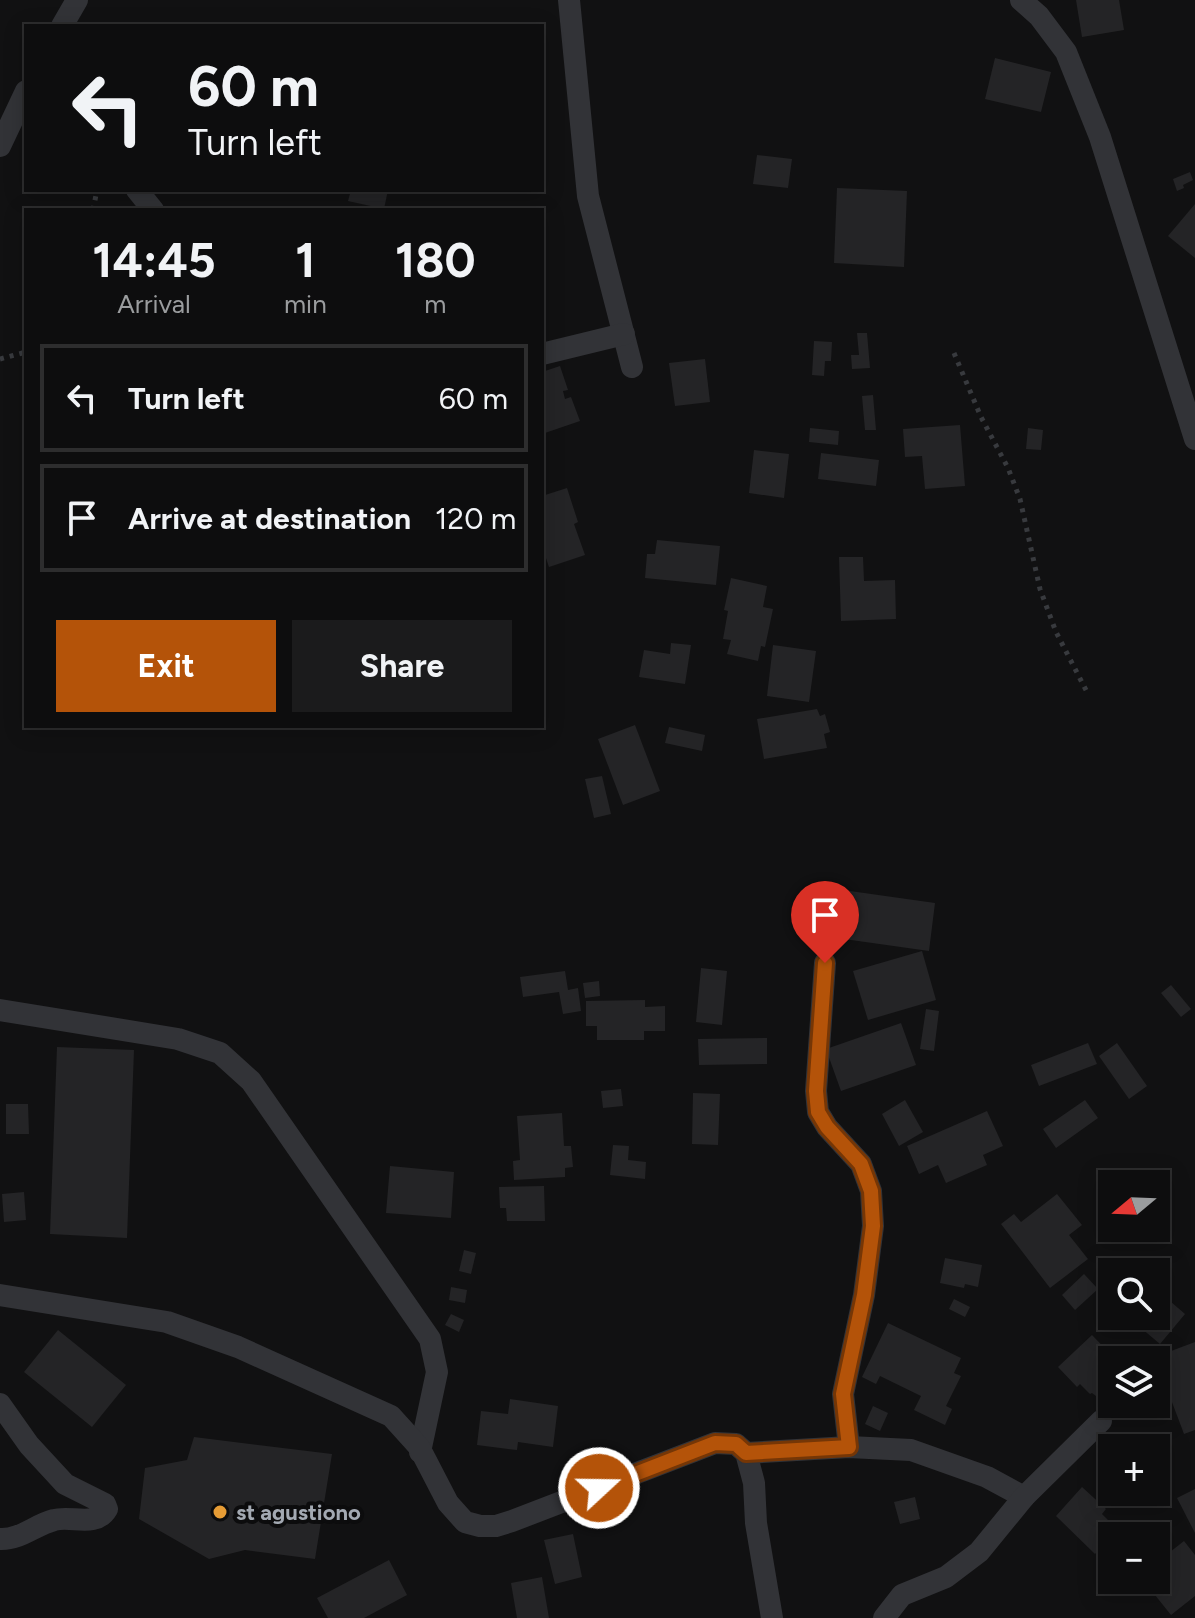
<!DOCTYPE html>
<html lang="en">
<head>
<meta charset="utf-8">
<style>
  body { margin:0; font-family:Figtree,sans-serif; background:#1b1b1c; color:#f1f3f6; height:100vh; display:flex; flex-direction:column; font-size:30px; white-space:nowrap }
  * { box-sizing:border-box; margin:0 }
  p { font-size:26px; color:#9a9c9e }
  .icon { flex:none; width:44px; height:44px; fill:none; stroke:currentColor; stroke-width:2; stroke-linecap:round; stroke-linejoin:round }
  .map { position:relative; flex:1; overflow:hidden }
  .panel { position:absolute; left:24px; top:208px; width:520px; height:520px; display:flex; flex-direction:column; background:#0d0d0e; border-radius:0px; box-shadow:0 4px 20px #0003,0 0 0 2px #2d2d2e }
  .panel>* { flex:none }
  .banner { position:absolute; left:24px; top:24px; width:520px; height:168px; border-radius:0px; box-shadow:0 4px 20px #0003,0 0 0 2px #2d2d2e; background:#0d0d0e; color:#f1f3f6; overflow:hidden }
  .needle { width:52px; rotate:251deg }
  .tools { position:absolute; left:1098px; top:1170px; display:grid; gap:16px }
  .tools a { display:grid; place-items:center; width:72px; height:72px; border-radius:0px; background:#0d0d0e; box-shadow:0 4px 20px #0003,0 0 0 2px #2d2d2e; font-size:40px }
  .pin { position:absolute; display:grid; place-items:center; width:68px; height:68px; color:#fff; margin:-82px -34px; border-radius:50% 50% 50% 0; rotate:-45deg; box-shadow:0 0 8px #0007 }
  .pin .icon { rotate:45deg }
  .me { position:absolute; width:88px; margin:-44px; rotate:69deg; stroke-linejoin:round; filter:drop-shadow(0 0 6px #0008) }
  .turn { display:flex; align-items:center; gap:28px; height:168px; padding:0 32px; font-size:36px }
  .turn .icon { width:104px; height:104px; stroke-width:2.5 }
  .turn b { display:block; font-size:56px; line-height:68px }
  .eta { display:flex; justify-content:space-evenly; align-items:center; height:136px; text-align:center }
  .eta b { font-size:48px; font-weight:700; line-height:56px }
  .button { display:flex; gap:16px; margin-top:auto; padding:16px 32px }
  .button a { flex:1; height:92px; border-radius:0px; background:#b45309; color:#fff; font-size:32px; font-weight:700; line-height:92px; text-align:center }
  .button a+a { background:#1b1b1c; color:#f1f3f6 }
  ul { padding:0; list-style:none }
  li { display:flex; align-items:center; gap:24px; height:108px; margin:0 16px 12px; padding:0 16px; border:4px solid #2d2d2e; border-radius:0px }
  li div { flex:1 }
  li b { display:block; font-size:30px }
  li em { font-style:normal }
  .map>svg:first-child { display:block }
</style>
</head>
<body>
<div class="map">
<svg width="1195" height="1618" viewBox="0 0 1195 1618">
  <rect width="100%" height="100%" fill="#111112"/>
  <!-- building -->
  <g fill="#242426">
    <polygon points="1076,0 1119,0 1124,30 1082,37"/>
    <polygon points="995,58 1051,72 1041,112 985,99"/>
    <polygon points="757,155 792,159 788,188 753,184"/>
    <polygon points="1190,172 1193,180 1183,185 1184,188 1177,191 1173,179"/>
    <polygon points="837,188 907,191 904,267 834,263"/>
    <polygon points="351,190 388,190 384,209 348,201"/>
    <polygon points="1195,204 1195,258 1168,236"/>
    <polygon points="857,333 867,333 870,368 852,369 851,355 859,355"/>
    <polygon points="814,341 832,342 831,361 825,361 824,376 812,375"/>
    <polygon points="705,359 710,402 675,406 669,363"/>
    <polygon points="560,366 568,390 563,391 565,399 571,397 580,421 542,434 542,372"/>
    <polygon points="873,395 876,430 865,430 862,396"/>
    <polygon points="960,425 965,486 925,489 922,456 905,457 903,429"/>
    <polygon points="810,428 839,431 838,445 809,442"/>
    <polygon points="1028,428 1043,430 1041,450 1026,449"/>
    <polygon points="754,450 789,454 784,498 749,493"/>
    <polygon points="821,453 879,460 876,486 818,479"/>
    <polygon points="567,488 578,522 574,524 585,555 549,567 542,546 542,496"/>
    <polygon points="657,540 720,546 716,585 645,578 647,554 655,554"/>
    <polygon points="839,557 863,557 864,581 895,580 896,619 841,621"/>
    <polygon points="731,578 767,586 763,607 773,609 765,647 761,646 758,661 727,654 731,640 723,639 728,611 724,610"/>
    <polygon points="671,643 691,645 685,684 639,677 644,650 670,654"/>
    <polygon points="773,645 816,651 809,702 767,696"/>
    <polygon points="817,709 820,716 825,714 830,732 824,734 827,748 764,759 757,719"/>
    <polygon points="635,725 660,791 623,805 598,739"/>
    <polygon points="669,727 705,735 702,751 665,743"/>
    <polygon points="602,776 611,814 594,818 585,779"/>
    <polygon points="850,891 935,903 929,951 844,939"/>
    <polygon points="922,951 936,1000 868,1020 853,971"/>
    <polygon points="701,968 727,971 722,1025 696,1022"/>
    <polygon points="565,971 568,990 578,988 581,1011 563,1014 559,992 523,997 520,977"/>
    <polygon points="599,981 600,996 585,998 583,983"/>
    <polygon points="1171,985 1191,1009 1181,1017 1161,993"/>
    <polygon points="645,1000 645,1007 665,1006 665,1031 644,1031 644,1040 597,1040 597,1026 586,1026 586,1001"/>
    <polygon points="926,1009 939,1011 934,1051 920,1049"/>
    <polygon points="901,1023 916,1065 841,1091 826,1049"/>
    <polygon points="767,1038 767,1064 699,1065 698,1039"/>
    <polygon points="1088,1043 1097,1064 1039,1086 1031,1065"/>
    <polygon points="1117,1043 1147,1086 1129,1099 1099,1056"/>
    <polygon points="57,1047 134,1050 127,1238 50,1234"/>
    <polygon points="621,1089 623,1106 603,1108 601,1091"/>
    <polygon points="693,1093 720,1094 718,1145 692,1144"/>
    <polygon points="905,1100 923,1132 899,1146 882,1114"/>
    <polygon points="1085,1100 1098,1118 1056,1148 1043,1129"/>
    <polygon points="6,1104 28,1104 29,1134 6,1134"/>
    <polygon points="987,1111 1003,1146 983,1155 987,1165 946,1183 938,1165 919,1174 907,1146"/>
    <polygon points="562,1113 564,1146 571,1146 573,1167 565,1168 565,1177 514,1180 513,1161 520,1160 517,1116"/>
    <polygon points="613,1145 629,1146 628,1160 646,1162 645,1179 610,1175"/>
    <polygon points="390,1166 454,1172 451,1218 386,1213"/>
    <polygon points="544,1186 545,1221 507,1221 506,1208 500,1208 499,1187"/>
    <polygon points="24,1192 26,1220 4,1222 2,1194"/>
    <polygon points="1057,1194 1082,1225 1069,1235 1088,1259 1050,1288 1001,1224 1014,1214 1021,1222"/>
    <polygon points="464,1250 476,1253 471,1274 459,1271"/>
    <polygon points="945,1258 982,1265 978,1287 965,1284 964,1288 940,1283"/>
    <polygon points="1084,1274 1098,1289 1075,1310 1062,1295"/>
    <polygon points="451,1287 467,1290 465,1303 449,1300"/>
    <polygon points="1156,1289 1185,1314 1160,1344 1141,1328 1138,1331 1121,1316 1156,1316"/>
    <polygon points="954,1299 970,1307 965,1317 949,1309"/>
    <polygon points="451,1314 464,1320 459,1332 445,1325"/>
    <polygon points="888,1323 961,1358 954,1373 961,1376 946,1406 952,1409 945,1425 914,1410 921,1396 880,1376 876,1384 862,1377"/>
    <polygon points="58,1330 126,1385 92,1427 24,1372"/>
    <polygon points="1092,1335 1116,1360 1112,1360 1112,1380 1096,1396 1092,1393 1090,1394 1080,1384 1077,1387 1058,1367"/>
    <polygon points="1195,1342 1195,1430 1184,1434 1155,1357"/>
    <polygon points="510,1399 558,1406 553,1447 518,1442 517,1450 477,1445 481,1411 508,1414"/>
    <polygon points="873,1406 888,1413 880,1431 865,1424"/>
    <polygon points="194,1437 332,1454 315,1559 245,1550 209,1559 139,1519 145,1468 187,1460"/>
    <polygon points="1082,1487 1106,1509 1102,1514 1118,1530 1095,1554 1056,1516"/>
    <polygon points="1195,1489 1195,1533 1177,1498"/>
    <polygon points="915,1497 920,1519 900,1524 894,1502"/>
    <polygon points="573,1534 582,1577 555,1584 544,1540"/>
    <polygon points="1184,1541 1195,1555 1195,1596 1171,1615 1143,1580 1156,1580 1156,1563"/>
    <polygon points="389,1560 407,1595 364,1618 328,1618 317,1598"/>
    <polygon points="542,1577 549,1618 517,1618 511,1583"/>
  </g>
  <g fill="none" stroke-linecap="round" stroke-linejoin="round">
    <!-- path -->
    <g stroke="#383a3e" stroke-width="5" stroke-dasharray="4 6" stroke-linecap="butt">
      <polyline points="93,210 97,190"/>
      <polyline points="954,353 981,417 1008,468 1020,499 1040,589 1056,632 1088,694"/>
      <polyline points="0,359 26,352"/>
    </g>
    <!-- minor -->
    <g stroke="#323337" stroke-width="22">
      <polyline points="569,0 588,196 632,367"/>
      <polyline points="1021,0 1039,16 1066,52 1100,137 1195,439"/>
      <polyline points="62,26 77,0"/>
      <polyline points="0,146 26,91"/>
      <polyline points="137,190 153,210"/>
      <polyline points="542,354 624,334"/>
      <polyline points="825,963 816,1091 818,1112 827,1127 861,1164 871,1191 873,1226 864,1295 843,1394 849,1447"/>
      <polyline points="0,1010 178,1039 220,1053 251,1081 430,1339 437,1372 420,1452"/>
      <polyline points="0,1295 167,1322 238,1347 391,1416 419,1447 448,1503 465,1522 480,1526 496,1526 512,1521 715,1443 736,1444 746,1453 754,1483 756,1523 772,1618"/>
      <path d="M0,1404L29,1445L65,1484L105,1504L107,1509C96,1528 71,1515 54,1520C35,1525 20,1540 0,1539"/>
      <polyline points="746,1453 849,1447 911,1450 987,1477 1024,1497"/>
      <polyline points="884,1618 902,1595 946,1577 979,1552 1024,1497 1101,1421"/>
    </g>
  </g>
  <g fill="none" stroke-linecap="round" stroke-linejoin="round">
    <!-- route casing -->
    <g stroke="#753606" stroke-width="20">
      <polyline id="route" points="599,1488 715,1443 736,1444 746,1453 849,1447 843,1394 864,1295 873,1226 871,1191 861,1164 827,1127 818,1112 816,1091 825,963"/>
    </g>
    <!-- route -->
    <use href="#route" stroke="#b45309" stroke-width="14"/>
  </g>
  <!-- markers -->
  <circle fill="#e69c35" stroke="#0c0c0d" stroke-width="3" cx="220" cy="1512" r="8"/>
  <g text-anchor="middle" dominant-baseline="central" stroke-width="8" stroke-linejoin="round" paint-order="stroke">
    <!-- poi labels -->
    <g font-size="22" font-weight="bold" fill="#a3a9b2" stroke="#0c0c0d" text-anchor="start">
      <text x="236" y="1512">st agustiono</text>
    </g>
  </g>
</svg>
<div class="tools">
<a><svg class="needle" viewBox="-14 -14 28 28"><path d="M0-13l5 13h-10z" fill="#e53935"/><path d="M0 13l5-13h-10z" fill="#9a9c9e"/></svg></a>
<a><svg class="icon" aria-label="search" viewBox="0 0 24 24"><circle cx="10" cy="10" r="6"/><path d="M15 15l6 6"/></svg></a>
<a><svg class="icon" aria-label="layers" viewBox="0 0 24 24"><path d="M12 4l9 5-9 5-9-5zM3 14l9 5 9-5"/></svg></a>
<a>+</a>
<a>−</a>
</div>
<div class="pin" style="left:825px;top:963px;background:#d93025"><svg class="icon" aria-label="arrive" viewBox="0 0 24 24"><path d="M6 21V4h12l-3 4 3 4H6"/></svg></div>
<svg class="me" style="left:599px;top:1488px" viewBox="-20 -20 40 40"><circle r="17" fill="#b45309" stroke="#fff" stroke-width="3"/><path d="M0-11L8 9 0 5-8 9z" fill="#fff"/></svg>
<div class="banner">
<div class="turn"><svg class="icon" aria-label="left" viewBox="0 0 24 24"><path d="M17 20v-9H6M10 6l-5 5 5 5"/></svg><div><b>60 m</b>Turn left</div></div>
</div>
<section class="panel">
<div class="eta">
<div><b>14:45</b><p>Arrival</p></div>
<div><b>1</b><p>min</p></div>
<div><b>180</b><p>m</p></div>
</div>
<ul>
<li><svg class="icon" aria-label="left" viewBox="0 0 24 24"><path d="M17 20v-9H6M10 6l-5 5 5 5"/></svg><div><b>Turn left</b></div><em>60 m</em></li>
<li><svg class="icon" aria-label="arrive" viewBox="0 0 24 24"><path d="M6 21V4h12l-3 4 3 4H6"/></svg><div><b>Arrive at destination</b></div><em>120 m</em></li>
</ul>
<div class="button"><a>Exit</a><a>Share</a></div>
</section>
</div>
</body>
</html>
